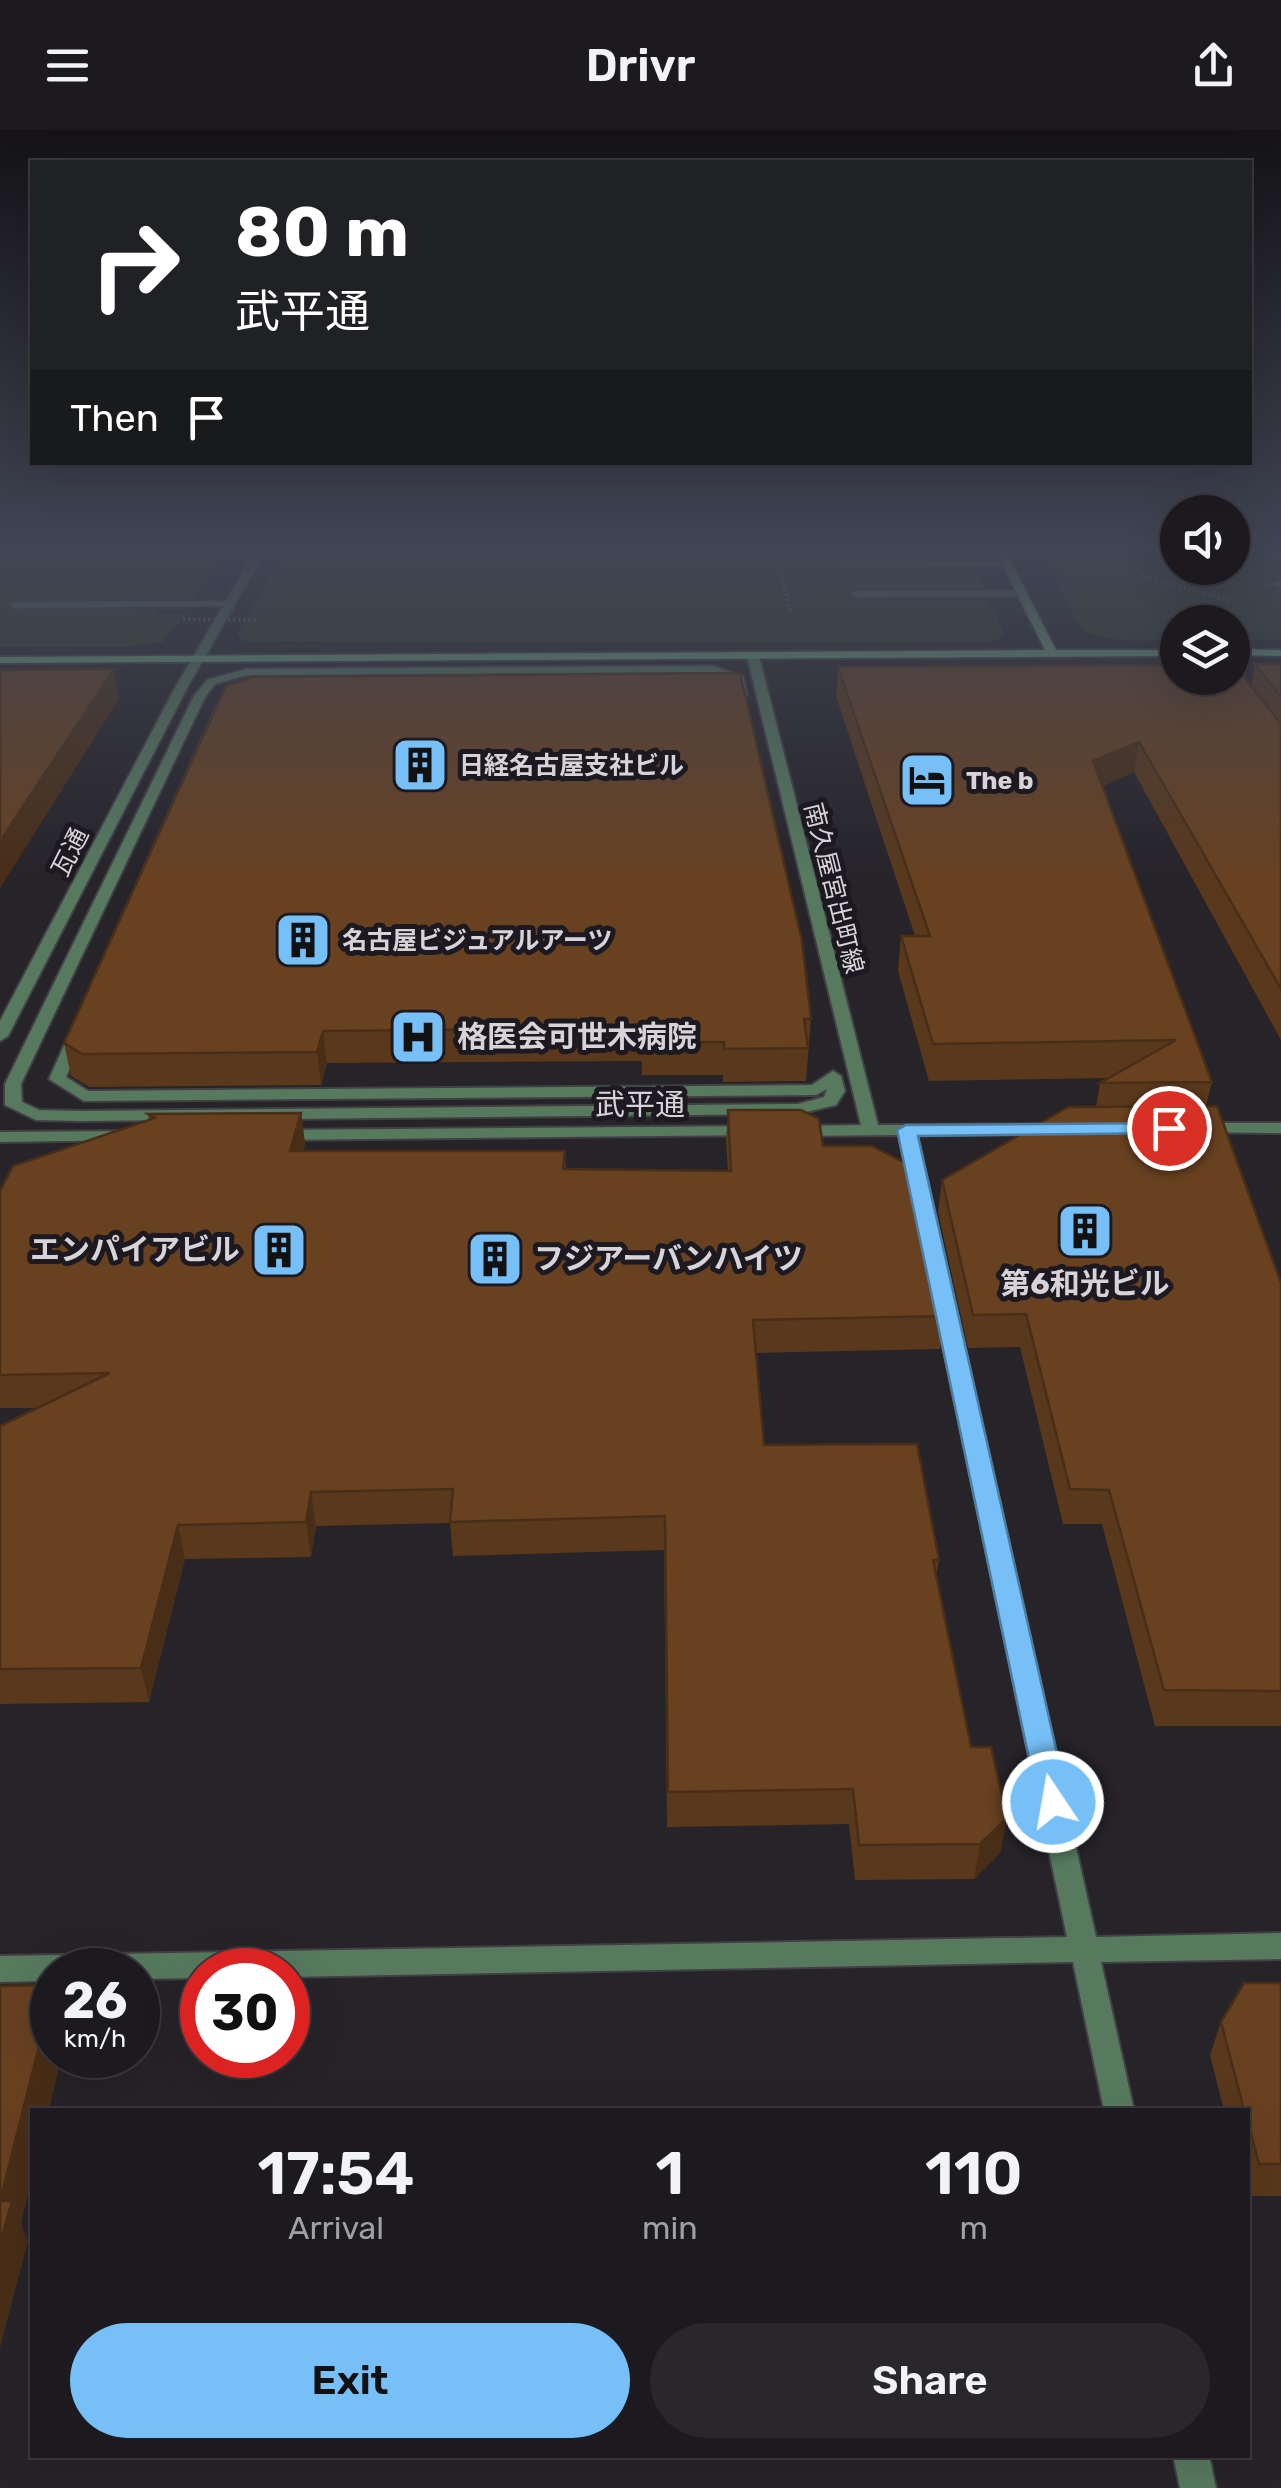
<!DOCTYPE html>
<html lang="en">
<head>
<meta charset="utf-8">
<style>
  body { margin:0; font-family:Rubik,"Noto Sans JP",sans-serif; background:#29272c; color:#f1f3f6; height:100vh; display:flex; flex-direction:column; font-size:38px; white-space:nowrap }
  * { box-sizing:border-box; margin:0 }
  p { font-size:32px; color:#a0a1a4 }
  .icon { flex:none; width:55px; height:55px; fill:none; stroke:currentColor; stroke-width:2; stroke-linecap:round; stroke-linejoin:round }
  .map { position:relative; flex:1; overflow:hidden }
  .side { position:absolute; left:30px; top:1978px; width:1220px; height:350px; display:flex; flex-direction:column; background:#1c1a1f; border-radius:0px; box-shadow:0 10px 40px #0002,0 0 0 2px #3a383d }
  .side>* { flex:none }
  .hud { position:absolute; left:30px; top:30px; width:1222px; height:305px; border-radius:0px; box-shadow:0 10px 40px #0002,0 0 0 2px #3a383d; background:#202124; color:#fff; overflow:hidden }
  .fabs { position:absolute; left:1160px; top:365px; display:grid; gap:20px }
  .fabs a { display:grid; place-items:center; width:90px; height:90px; border-radius:50%; background:#1c1a1f; box-shadow:0 10px 40px #0002,0 0 0 2px #3a383d; font-size:50px }
  .speed { position:absolute; left:30px; top:1818px; display:flex; gap:20px; font-size:50px; font-weight:700; text-align:center }
  .speed>* { display:grid; place-content:center; width:130px; height:130px; border-radius:50%; background:#1c1a1f; box-shadow:0 10px 40px #0002,0 0 0 2px #3a383d; line-height:1 }
  .speed small { font-size:25px; font-weight:400 }
  .speed .limit { border:15px solid #d22; background:#fff; color:#111 }
  .pin { position:absolute; display:grid; place-items:center; width:85px; height:85px; color:#fff; margin:-42px; border:5px solid #fff; border-radius:50%; box-shadow:0 2px 10px #0007 }
  .me { position:absolute; width:110px; margin:-55px; rotate:348deg; stroke-linejoin:round; filter:drop-shadow(0 0 8px #0008) }
  .turn { display:flex; align-items:center; gap:35px; height:210px; padding:0 40px; font-size:45px }
  .turn .icon { width:130px; height:130px; stroke-width:2.5 }
  .turn b { display:block; font-size:70px; line-height:85px }
  .then { display:flex; align-items:center; height:95px; padding:0 40px; background:#0003; gap:20px; font-size:38px }
  .eta { display:flex; justify-content:space-evenly; align-items:center; height:170px; text-align:center }
  .eta b { font-size:60px; font-weight:600; line-height:70px }
  .button { display:flex; gap:20px; margin-top:auto; padding:20px 40px }
  .button a { flex:1; height:115px; border-radius:60px; background:#76c0f7; color:#111; font-size:40px; font-weight:600; line-height:115px; text-align:center }
  .button a+a { background:#29272c; color:#f1f3f6 }
  header { display:flex; justify-content:space-between; align-items:center; height:130px; padding:0 40px; background:#1c1a1f; font-size:45px; font-weight:600 }
  .map>svg:first-child { display:block }
</style>
</head>
<body>
<header><svg class="icon" aria-label="menu" viewBox="0 0 24 24"><path d="M4 6h16M4 12h16M4 18h16"/></svg>Drivr<svg class="icon" aria-label="share" viewBox="0 0 24 24"><path d="M12 15V3M7 8l5-5 5 5M5 13v7h14v-7"/></svg></header>
<div class="map">
<svg width="1281" height="2358" viewBox="0 0 1281 2358">
  <rect width="100%" height="100%" fill="#262329"/>
  <!-- green -->
  <g fill="#2f3f28">
    <polygon points="0,420 58,420 52,428 220,429 192,472 18,471 12,478 157,479 155,485 185,485 162,512 125,517 0,517"/>
    <polygon points="284,420 966,420 970,429 841,430 844,438 973,438 983,459 854,460 858,470 988,470 1004,504 997,510 980,512 242,511 237,504"/>
    <path d="M1039,420H1177L1178,438H1232L1233,420H1281V510H1233L1232,492H1178L1177,510C1146,510 1108,515 1081,499Z"/>
  </g>
  <g fill="none" stroke-linecap="round" stroke-linejoin="round">
    <!-- lane casing -->
    <g stroke="#423f45" stroke-width="4">
      <g id="lane">
        <polygon points="54,422 258,422 263,425 258,428 51,427"/>
        <polygon points="1281,425 1281,431 1254,428"/>
        <polygon points="1007,431 1010,436 843,437 838,434 843,431"/>
        <polygon points="1281,451 1281,457 1267,454"/>
        <polygon points="1022,461 1026,466 855,467 850,464 855,461"/>
        <polygon points="229,471 233,472 233,476 14,478 9,475 14,472"/>
      </g>
    </g>
    <!-- street casing -->
    <g stroke="#423f45" stroke-width="4">
      <g id="street">
        <polygon points="256,420 266,420 187,558 8,906 0,911 0,891 175,558"/>
        <polygon points="753,523 759,526 878,995 1053,994 1062,999 1053,1004 917,1005 1096,1807 1281,1803 1281,1829 1101,1832 1134,1980 1104,1980 1073,1832 288,1847 288,1840 202,1840 202,1848 138,1849 138,1840 52,1840 52,1851 0,1852 0,1826 1067,1807 899,1005 797,1006 788,1001 797,996 861,995 747,526"/>
        <path d="M713,536L743,547L747,565L256,569L227,579L66,947L88,961L812,955L833,941L841,946L845,961L836,975L798,984L80,991L36,990L5,975V954L194,566L207,550L246,539ZM712,542L734,551L736,560L255,563L218,574L49,949L84,971L816,965L827,959L824,967L798,974L80,981L39,980L22,972L21,954L205,567L215,554L247,545Z"/>
        <polygon points="1197,993 1281,993 1281,1003 1191,1002 1188,998"/>
        <polygon points="753,996 759,997 762,1001 759,1005 277,1010 268,1005 277,1000"/>
        <polygon points="128,1001 137,1006 134,1010 0,1012 0,1002"/>
        <polygon points="1173,2325 1209,2325 1216,2358 1180,2358"/>
      </g>
    </g>
    <!-- secondary casing -->
    <g stroke="#423f45" stroke-width="4">
      <g id="secondary">
        <polygon points="995,420 1005,420 1056,520 1178,520 1178,526 0,533 0,527 1045,520"/>
        <polygon points="1232,519 1281,520 1281,526 1232,525"/>
      </g>
    </g>
    <!-- path -->
    <g stroke="#656267" stroke-width="4" stroke-dasharray="2.5 2.5" stroke-linecap="butt">
      <polyline points="775,420 790,481"/>
      <polyline points="1109,420 1148,448 1230,470"/>
      <polyline points="1064,441 1132,441"/>
    </g>
    <!-- lane -->
    <use href="#lane" fill="#577a5f" fill-rule="evenodd"/>
    <!-- street -->
    <use href="#street" fill="#577a5f" fill-rule="evenodd"/>
    <!-- secondary -->
    <use href="#secondary" fill="#71ac80" fill-rule="evenodd"/>
    <!-- path-bridge -->
    <polyline stroke="#656267" stroke-width="4" stroke-dasharray="2.5 2.5" stroke-linecap="butt" points="183,489 257,490"/>
  </g>
  <!-- wall -->
  <g fill="#59381c">
    <polygon points="1255,534 1281,534 1281,910 1134,642 1103,656 1212,952 1206,976 1281,1153 1281,1596 1155,1596 1102,1394 1063,1394 1020,1217 968,1218 938,1082 942,1050 1096,977 1100,953 1110,948 929,951 898,841 901,806 915,806 836,566 838,537 1251,556"/>
    <polygon points="226,556 811,889 806,951 723,952 723,945 642,945 642,931 327,933 321,955 89,957 71,946 64,913"/>
    <polygon points="728,980 823,1016 944,1186 940,1219 756,1223 764,1315 939,1430 936,1448 971,1617 1007,1688 1000,1723 974,1749 855,1750 849,1694 667,1697 664,1420 453,1426 450,1393 316,1396 311,1427 185,1429 149,1572 0,1574 0,1296 38,1278 0,1278 0,1061 149,990 148,984 301,983 305,1014 303,1021 565,1021 566,1039 728,1041 726,1011"/>
    <polygon points="1281,1853 1281,2066 1248,2066 1248,1980 1224,1980 1210,1925 1221,1892"/>
  </g>
  <!-- shaded-wall -->
  <g fill="#492e17">
    <polygon points="114,539 119,569 0,758 0,711"/>
    <polygon points="1139,612 1134,642 1089,663 1093,631"/>
    <polygon points="323,901 327,933 321,955 317,922"/>
    <polygon points="301,983 305,1014 294,1052 290,1021"/>
    <polygon points="311,1362 316,1396 311,1427 306,1392"/>
    <polygon points="178,1395 185,1429 149,1572 141,1538"/>
    <polygon points="1007,1688 1000,1723 974,1749 980,1714"/>
    <polygon points="52,1865 52,1925 62,1925 49,1980 32,1980 32,2047 21,2094 28,2111 0,2218 0,2071"/>
  </g>
  <!-- building -->
  <g fill="#684121" stroke="#492e17" stroke-width="2.5">
    <polygon points="1232,534 1234,534 1281,594 1281,859 1139,612 1093,631 1212,952 1100,953 1176,910 933,914 901,806 930,806 838,537 1178,535 1178,548 1232,548"/>
    <polygon points="1255,534 1281,534 1281,567"/>
    <polygon points="114,539 0,711 0,540"/>
    <polygon points="740,543 802,811 811,889 804,889 808,918 724,919 724,912 642,912 643,898 323,901 317,922 82,924 64,913 226,556 253,547"/>
    <polygon points="1217,976 1281,1153 1281,1561 1164,1560 1109,1360 1070,1359 1026,1184 973,1185 942,1050 1068,977"/>
    <polygon points="728,980 801,980 819,989 823,1016 872,1016 911,1036 944,1186 753,1190 764,1315 917,1314 939,1430 933,1430 971,1617 991,1617 1007,1688 980,1714 859,1715 853,1659 668,1662 665,1386 450,1392 453,1359 311,1362 306,1392 178,1395 141,1538 0,1539 0,1296 110,1243 0,1245 0,1061 13,1036 155,988 148,984 301,983 290,1021 565,1021 563,1039 731,1041"/>
    <polygon points="1244,1853 1281,1853 1281,2034 1259,2034 1248,1992 1248,1980 1244,1980 1221,1892"/>
    <polygon points="52,1855 52,1865 0,2071 12,2071 0,2114 0,1856"/>
  </g>
  <!-- sky -->
  <linearGradient id="sky" x2="0" y2="1"><stop stop-color="#151317"/><stop offset="0.56" stop-color="#414554"/><stop offset="1" stop-color="#414554" stop-opacity="0"/></linearGradient>
  <rect width="1281" height="750" fill="url(#sky)"/>
  <!-- route -->
  <polygon fill="#76c0f7" stroke="#4d7da1" stroke-width="2.5" points="1169,993 1176,994 1176,1003 918,1006 1068,1672 1064,1681 1053,1685 1043,1681 1038,1672 897,1000 906,995"/>
  <!-- icons -->
  <defs>
    <g id="building-square" transform="scale(2.875)"><rect x="-9" y="-9" width="18" height="18" rx="4" fill="#76c0f7" stroke="#1c1920"/><path d="M-4-6H4V6H1V3H-1V6H-4ZM-2.5-4.3h1.7v1.8h-1.7ZM.8-4.3h1.7v1.8H.8ZM-2.5-1h1.7V.8h-1.7ZM.8-1h1.7V.8H.8Z" fill="#111"/></g>
    <g id="hotel-square" transform="scale(2.875)"><rect x="-9" y="-9" width="18" height="18" rx="4" fill="#76c0f7" stroke="#1c1920"/><path d="M-6-4.5h1.5V1H6V5H4.5V3h-9V5H-6ZM-4 0a1.8 1.8 0 1 1 3.6 0ZM.5 0V-2.5h3Q6-2.5 6 0Z" fill="#111"/></g>
    <g id="hospital-square" transform="scale(2.875)"><rect x="-9" y="-9" width="18" height="18" rx="4" fill="#76c0f7" stroke="#1c1920"/><path d="M-5-5h3v3.5h4V-5h3V5h-3V1.5h-4V5h-3Z" fill="#111"/></g>
  </defs>
  <g fill-rule="evenodd">
    <use href="#building-square" x="420" y="635"/>
    <use href="#hotel-square" x="927" y="650"/>
    <use href="#building-square" x="303" y="810"/>
    <use href="#hospital-square" x="418" y="907"/>
    <use href="#building-square" x="1085" y="1101"/>
    <use href="#building-square" x="279" y="1120"/>
    <use href="#building-square" x="495" y="1129"/>
  </g>
  <g text-anchor="middle" dominant-baseline="central" stroke-width="10" stroke-linejoin="round" paint-order="stroke">
    <!-- far-poi labels -->
    <g font-size="25" font-weight="bold" fill="#d7d4d9" stroke="#1c1920" text-anchor="start">
      <text x="459" y="635">日経名古屋支社ビル</text>
      <text x="966" y="650">The b</text>
      <text x="342" y="810">名古屋ビジュアルアーツ</text>
    </g>
    <!-- far-street labels -->
    <g font-size="25" fill="#d7d4d9" stroke="#1c1920">
      <text transform="translate(70 722) rotate(-63)">瓦通</text>
      <text transform="translate(834 758) rotate(76)">南久屋宮出町線</text>
    </g>
    <!-- poi labels -->
    <g font-size="30" font-weight="bold" fill="#d7d4d9" stroke="#1c1920" text-anchor="start">
      <text x="457" y="907">格医会可世木病院</text>
      <text x="240" y="1120" text-anchor="end">エンパイアビル</text>
      <text x="534" y="1129">フジアーバンハイツ</text>
      <text x="1085" y="1154" text-anchor="middle">第6和光ビル</text>
    </g>
    <!-- street labels -->
    <g font-size="30" fill="#d7d4d9" stroke="#1c1920">
      <text x="640" y="975">武平通</text>
    </g>
  </g>
</svg>
<div class="fabs">
<a><svg class="icon" aria-label="sound" viewBox="0 0 24 24"><path d="M4 9h4l5-4v14l-5-4H4zM17 9q2 3 0 6"/></svg></a>
<a><svg class="icon" aria-label="layers" viewBox="0 0 24 24"><path d="M12 4l9 5-9 5-9-5zM3 14l9 5 9-5"/></svg></a>
</div>
<div class="speed"><div>26<small>km/h</small></div><div class="limit">30</div></div>
<div class="pin" style="left:1169px;top:998px;background:#d93025"><svg class="icon" aria-label="arrive" viewBox="0 0 24 24"><path d="M6 21V4h12l-3 4 3 4H6"/></svg></div>
<svg class="me" style="left:1053px;top:1672px" viewBox="-20 -20 40 40"><circle r="17" fill="#76c0f7" stroke="#fff" stroke-width="3"/><path d="M0-11L8 9 0 5-8 9z" fill="#fff"/></svg>
<div class="hud">
<div class="turn"><svg class="icon" aria-label="right" viewBox="0 0 24 24"><path d="M7 20v-9h11M14 6l5 5-5 5"/></svg><div><b>80 m</b>武平通</div></div>
<div class="then">Then<svg class="icon" aria-label="arrive" viewBox="0 0 24 24"><path d="M6 21V4h12l-3 4 3 4H6"/></svg></div>
</div>
<section class="side">
<div class="eta">
<div><b>17:54</b><p>Arrival</p></div>
<div><b>1</b><p>min</p></div>
<div><b>110</b><p>m</p></div>
</div>
<div class="button"><a>Exit</a><a>Share</a></div>
</section>
</div>
</body>
</html>
